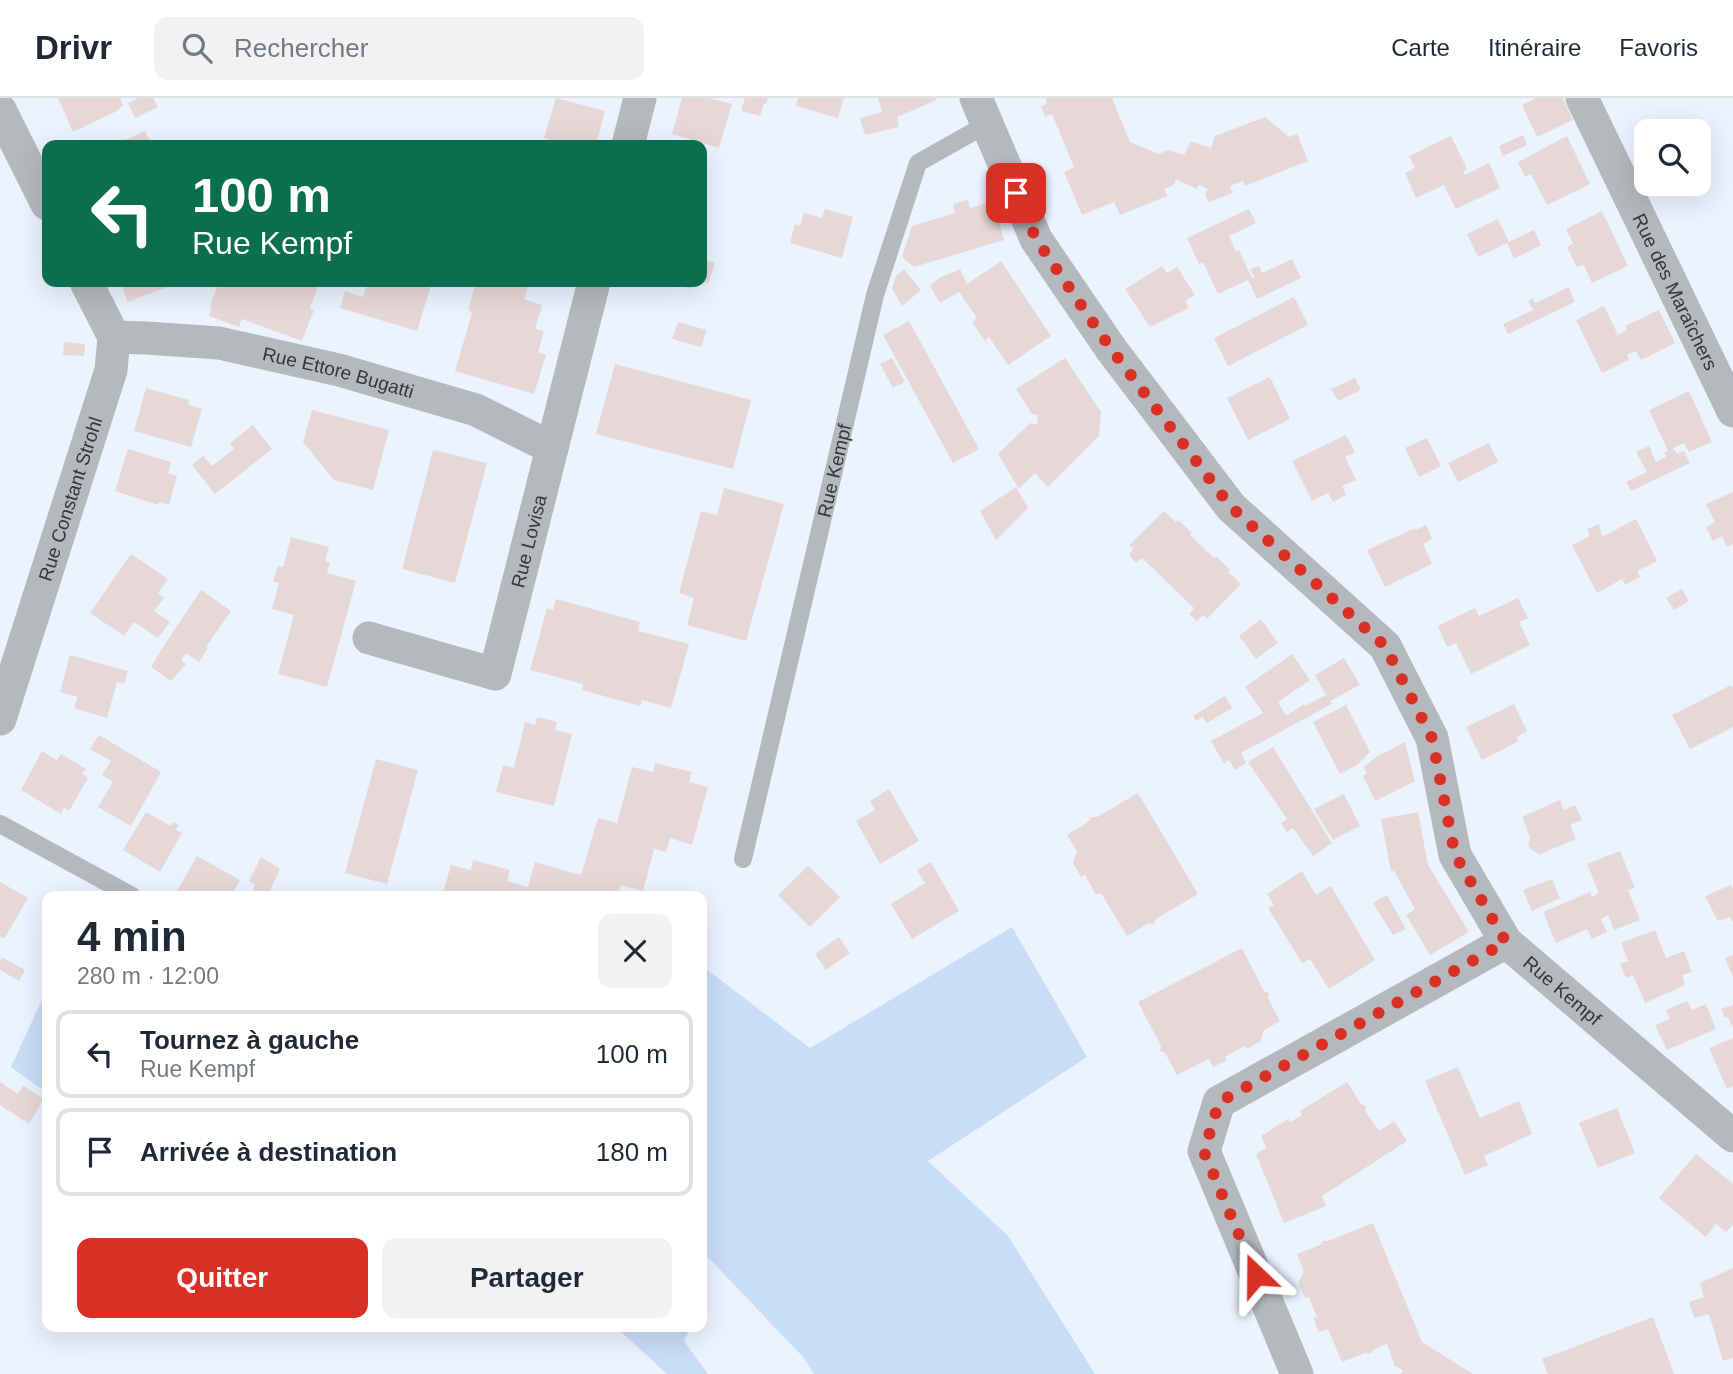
<!DOCTYPE html>
<html lang="fr">
<head>
<meta charset="utf-8">
<style>
  body { margin:0; font-family:Arial,sans-serif; background:#f2f2f3; color:#1f2937; height:100vh; display:flex; flex-direction:column; font-size:26px; white-space:nowrap }
  * { box-sizing:border-box; margin:0 }
  p { font-size:23px; color:#747a83 }
  .icon { flex:none; width:38px; height:38px; fill:none; stroke:currentColor; stroke-width:2; stroke-linecap:round; stroke-linejoin:round }
  .map { position:relative; flex:1; overflow:hidden }
  .sheet { position:absolute; left:42px; top:793px; width:665px; height:441px; display:flex; flex-direction:column; background:#fff; border-radius:14px; box-shadow:0 7px 28px #0002 }
  .sheet>* { flex:none }
  .top-card { position:absolute; left:42px; top:42px; width:665px; height:147px; border-radius:14px; box-shadow:0 7px 28px #0002; background:#0b6e4f; color:#fff; overflow:hidden }
  .buttons { position:absolute; left:1634px; top:21px; display:grid; gap:14px }
  .buttons a { display:grid; place-items:center; width:77px; height:77px; border-radius:14px; background:#fff; box-shadow:0 7px 28px #0002; font-size:35px }
  .pin { position:absolute; display:grid; place-items:center; width:60px; height:60px; color:#fff; margin:-30px; border-radius:14px; box-shadow:0 4px 10px #0006 }
  .me { position:absolute; width:77px; margin:-38px; rotate:337deg; stroke-linejoin:round; filter:drop-shadow(0 0 5px #0008) }
  .turn { display:flex; align-items:center; gap:24px; height:147px; padding:0 35px; font-size:32px }
  .turn .icon { width:91px; height:91px; stroke-width:2.5 }
  .turn b { display:block; font-size:49px; line-height:60px }
  .round { display:grid; place-items:center; flex:none; width:74px; height:74px; border-radius:14px; background:#f2f2f3 }
  .headline { display:flex; align-items:center; justify-content:space-between; height:119px; padding:0 35px }
  h1 { font-size:42px; font-weight:800; line-height:52px }
  .button { display:flex; gap:14px; margin-top:auto; padding:14px 35px }
  .button a { flex:1; height:80px; border-radius:14px; background:#d93025; color:#fff; font-size:28px; font-weight:800; line-height:80px; text-align:center }
  .button a+a { background:#f2f2f3; color:#1f2937 }
  ul { padding:0; list-style:none }
  li { display:flex; align-items:center; gap:21px; height:88px; margin:0 14px 10px; padding:0 21px; border:4px solid #e0e1e3; border-radius:14px }
  li div { flex:1 }
  li b { display:block; font-size:26px }
  li em { font-style:normal }
  header { display:flex; align-items:center; gap:42px; box-sizing:border-box; height:98px; padding:0 35px; background:#fff; border-bottom:2px solid #e0e1e3 }
  header strong { font-size:33px }
  nav { display:flex; gap:38px; margin-inline-start:auto; font-size:24px }
  .search { width:490px; height:63px; background:#f2f2f3; display:flex; align-items:center; gap:18px; box-sizing:border-box; padding:0 24px; border-radius:14px; color:#747a83; font-size:26px }
  .map>svg:first-child { display:block }
</style>
</head>
<body>
<header>
<strong>Drivr</strong>
<div class="search"><svg class="icon" aria-label="search" viewBox="0 0 24 24"><circle cx="10" cy="10" r="6"/><path d="M15 15l6 6"/></svg>Rechercher</div>
<nav><a>Carte</a><a>Itinéraire</a><a>Favoris</a></nav>
</header>
<div class="map">
<svg width="1733" height="1276" viewBox="0 0 1733 1276">
  <rect width="100%" height="100%" fill="#ebf3fe"/>
  <!-- green -->
  <g fill="#c9ddf7">
    <polygon points="1012,829 1087,959 928,1063 1008,1138 1095,1276 814,1276 804,1260 702,1153 702,868 810,950"/>
    <polygon points="45,895 47,896 47,995 11,969"/>
    <polygon points="616,1229 691,1229 684,1243 708,1276 667,1276"/>
  </g>
  <!-- building -->
  <g fill="#e7d8d8">
    <polygon points="58,0 120,0 123,8 119,10 119,12 73,34"/>
    <polygon points="138,0 153,0 158,9 135,20 128,5"/>
    <polygon points="556,0 605,13 596,47 552,47 554,43 544,40"/>
    <polygon points="682,0 709,0 732,6 719,50 672,36"/>
    <polygon points="745,0 768,0 766,6 764,5 760,18 741,13"/>
    <polygon points="798,0 844,0 838,20 796,8"/>
    <polygon points="878,0 936,0 937,2 897,19 899,29 865,37 860,20 882,14"/>
    <polygon points="1045,0 1112,0 1130,44 1159,56 1168,52 1184,57 1191,43 1211,50 1215,38 1265,19 1289,39 1297,36 1308,63 1245,88 1243,83 1230,88 1233,95 1209,104 1205,96 1208,91 1199,87 1197,91 1176,81 1174,87 1164,91 1167,98 1120,117 1114,104 1082,117 1064,74 1074,69 1052,16 1045,19 1041,8 1047,6"/>
    <polygon points="1536,0 1563,0 1573,22 1537,39 1522,7"/>
    <polygon points="145,33 152,47 114,47"/>
    <polygon points="1523,37 1527,47 1503,58 1499,48"/>
    <polygon points="1451,38 1467,71 1463,73 1465,77 1489,65 1500,90 1456,111 1444,87 1416,100 1405,75 1415,70 1409,58"/>
    <polygon points="1567,38 1590,86 1547,107 1531,76 1525,79 1518,64"/>
    <polygon points="968,102 970,110 993,103 1004,142 914,169 902,159 912,128 955,115 953,106"/>
    <polygon points="825,111 853,119 842,160 790,145 795,126 800,128 804,115 822,120"/>
    <polygon points="1249,111 1256,125 1229,138 1236,154 1239,152 1252,180 1254,179 1250,171 1259,168 1262,175 1292,161 1301,180 1257,201 1248,182 1218,196 1203,164 1199,166 1187,140"/>
    <polygon points="1602,113 1628,168 1592,185 1584,167 1577,169 1567,149 1573,145 1566,131"/>
    <polygon points="1498,121 1509,144 1534,132 1541,147 1514,161 1507,145 1478,159 1467,136"/>
    <polygon points="702,161 715,165 708,186 702,184"/>
    <polygon points="1001,163 1051,238 1008,267 989,239 985,243 972,224 977,220 959,194 940,205 930,188 939,180 960,171 967,186"/>
    <polygon points="1162,168 1167,175 1177,169 1195,197 1185,203 1189,210 1150,229 1125,191"/>
    <polygon points="904,171 921,192 902,208 892,191 896,178"/>
    <polygon points="120,184 169,184 170,188 128,204"/>
    <polygon points="219,184 320,184 310,210 314,212 302,243 242,221 239,229 209,218 212,210 210,208"/>
    <polygon points="368,184 432,184 417,233 340,210 345,193 363,199"/>
    <polygon points="476,184 514,184 528,188 524,201 542,207 535,231 544,233 538,254 546,257 534,296 455,273 472,215 468,212"/>
    <polygon points="667,184 693,184 691,191"/>
    <polygon points="1569,189 1575,204 1508,236 1503,226 1533,212 1528,203 1533,200 1535,205"/>
    <polygon points="1294,199 1308,227 1228,268 1214,240"/>
    <polygon points="1604,208 1618,237 1627,232 1625,228 1659,212 1675,245 1641,262 1636,253 1627,257 1629,262 1602,275 1576,222"/>
    <polygon points="909,223 979,351 953,365 883,237"/>
    <polygon points="678,224 707,232 701,249 672,241"/>
    <polygon points="64,244 85,246 84,258 63,257"/>
    <polygon points="892,260 905,284 893,290 880,266"/>
    <polygon points="1065,260 1101,314 1099,338 1048,389 1035,375 1019,391 998,356 1030,325 1037,327 1038,317 1032,316 1016,291"/>
    <polygon points="615,266 751,302 733,371 596,336"/>
    <polygon points="1270,279 1290,321 1248,342 1227,300"/>
    <polygon points="1355,280 1361,292 1338,303 1331,291"/>
    <polygon points="146,290 189,302 188,306 202,311 191,349 134,333"/>
    <polygon points="1689,293 1712,344 1689,354 1684,345 1673,350 1677,356 1684,353 1690,365 1631,393 1626,384 1647,374 1636,354 1649,348 1656,364 1666,359 1664,354 1668,353 1649,312"/>
    <polygon points="312,312 389,332 373,392 334,382 303,344"/>
    <polygon points="253,327 272,351 215,396 192,367 203,358 212,368 234,351 230,345"/>
    <polygon points="1346,337 1355,354 1345,359 1356,382 1342,388 1346,397 1333,404 1328,395 1312,403 1292,363"/>
    <polygon points="1427,340 1441,368 1419,379 1405,350"/>
    <polygon points="1489,345 1498,364 1458,384 1448,365"/>
    <polygon points="128,351 171,364 168,375 177,378 169,407 159,404 158,407 115,393"/>
    <polygon points="433,352 487,365 455,485 402,471"/>
    <polygon points="1016,389 1028,410 996,442 980,413"/>
    <polygon points="724,390 784,406 746,543 687,527 694,500 679,495 701,413 717,417"/>
    <polygon points="1733,394 1733,446 1727,449 1722,438 1713,443 1706,429 1715,424 1706,406"/>
    <polygon points="1164,413 1176,424 1178,422 1192,435 1190,437 1214,460 1216,458 1230,472 1228,474 1241,486 1207,521 1203,517 1197,523 1189,516 1194,510 1142,460 1136,465 1129,457 1133,451 1129,447"/>
    <polygon points="1636,421 1657,463 1637,473 1640,479 1625,487 1622,481 1597,495 1572,447 1590,438 1587,431 1599,426 1602,439"/>
    <polygon points="1426,427 1432,441 1423,446 1432,466 1385,489 1367,452 1415,430 1416,432"/>
    <polygon points="291,439 329,449 325,463 330,465 327,475 356,483 327,589 278,576 294,517 272,511 279,485 273,483 278,468 283,469"/>
    <polygon points="131,456 168,481 158,495 164,500 154,513 170,524 158,540 134,524 124,538 90,515"/>
    <polygon points="1682,491 1689,503 1674,512 1666,500"/>
    <polygon points="201,492 231,513 206,549 208,550 199,564 186,555 181,562 186,566 171,583 151,569 163,549"/>
    <polygon points="1518,500 1528,520 1519,524 1530,547 1471,576 1456,545 1447,549 1438,528 1475,510 1479,518"/>
    <polygon points="556,501 640,524 638,533 689,546 671,610 642,602 640,608 582,592 583,586 530,572 547,510 553,512"/>
    <polygon points="1261,521 1278,545 1256,561 1239,538"/>
    <polygon points="1292,556 1310,582 1278,604 1286,618 1304,606 1305,608 1326,597 1315,577 1344,560 1360,587 1330,603 1332,606 1241,655 1246,665 1235,672 1229,662 1224,666 1211,643 1263,615 1245,589"/>
    <polygon points="70,557 128,573 124,586 117,584 107,620 74,610 78,599 60,594"/>
    <polygon points="1731,587 1733,590 1733,629 1690,651 1672,617"/>
    <polygon points="1225,598 1232,610 1207,625 1203,619 1196,623 1193,618"/>
    <polygon points="1514,606 1527,633 1516,639 1519,643 1482,662 1466,629"/>
    <polygon points="1346,607 1370,654 1357,667 1340,676 1313,624"/>
    <polygon points="537,619 557,624 555,632 572,636 554,708 496,694 503,667 514,670 525,624 535,627"/>
    <polygon points="99,637 161,674 131,728 98,709 113,684 102,677 111,663 90,651"/>
    <polygon points="1405,644 1415,683 1375,703 1363,678 1367,676 1364,669 1376,659"/>
    <polygon points="1273,649 1332,745 1313,758 1293,730 1287,734 1281,725 1287,721 1248,664"/>
    <polygon points="42,653 57,662 61,656 86,671 82,676 88,680 69,713 64,710 61,716 21,692"/>
    <polygon points="376,661 418,672 387,786 345,775"/>
    <polygon points="655,665 692,674 689,684 708,689 692,747 670,740 666,754 654,751 643,793 621,787 618,798 442,798 451,767 471,772 473,762 510,772 507,783 528,789 535,764 581,777 598,720 617,725 632,669 653,674"/>
    <polygon points="889,691 919,743 880,766 856,723 875,712 870,703"/>
    <polygon points="1138,695 1198,796 1156,821 1154,826 1149,825 1127,838 1101,795 1096,797 1085,777 1081,779 1073,765 1077,753 1067,737 1088,724 1091,719 1097,719"/>
    <polygon points="1344,696 1360,728 1333,742 1314,711"/>
    <polygon points="1560,702 1564,712 1575,707 1582,722 1570,727 1576,741 1538,757 1537,755 1530,751 1528,747 1530,739 1522,719"/>
    <polygon points="146,714 171,728 173,724 179,727 176,732 182,735 160,774 123,752"/>
    <polygon points="1418,714 1428,767 1469,834 1430,857 1406,817 1415,811 1394,773 1391,773 1381,721"/>
    <polygon points="1620,753 1635,790 1628,792 1640,822 1614,832 1608,817 1601,821 1607,834 1592,841 1587,831 1556,845 1543,814 1590,794 1592,799 1599,795 1587,766"/>
    <polygon points="197,758 240,782 231,798 182,798 176,795"/>
    <polygon points="261,759 280,771 267,798 251,798 255,787 249,783"/>
    <polygon points="931,764 959,813 912,841 891,806 925,785 917,772"/>
    <polygon points="808,768 840,799 810,829 778,797"/>
    <polygon points="1302,773 1316,797 1331,788 1375,862 1329,891 1310,861 1302,865 1268,810 1274,807 1267,796"/>
    <polygon points="1552,781 1560,800 1532,813 1523,792"/>
    <polygon points="0,784 28,800 4,841 0,838"/>
    <polygon points="1731,787 1733,791 1733,824 1730,819 1718,823 1705,798"/>
    <polygon points="1387,797 1406,831 1393,837 1373,805"/>
    <polygon points="1655,832 1666,860 1684,853 1692,874 1682,877 1685,887 1645,905 1633,877 1626,880 1620,866 1628,863 1621,845"/>
    <polygon points="839,839 850,855 826,872 815,856"/>
    <polygon points="1242,850 1264,893 1269,896 1268,900 1280,923 1264,932 1260,944 1246,951 1244,948 1225,959 1227,962 1213,969 1209,961 1177,977 1165,955 1160,953 1161,948 1138,904"/>
    <polygon points="1733,857 1733,879 1725,860"/>
    <polygon points="2,859 25,872 19,883 0,872 0,863"/>
    <polygon points="1687,903 1692,912 1706,906 1716,931 1667,952 1655,927 1670,921 1666,912"/>
    <polygon points="1733,907 1733,930 1728,919 1725,920 1721,911"/>
    <polygon points="1733,940 1733,988 1727,991 1709,950"/>
    <polygon points="1458,969 1480,1020 1519,1003 1532,1036 1484,1058 1488,1067 1465,1077 1425,983"/>
    <polygon points="0,984 18,996 23,988 44,1001 29,1026 0,1007"/>
    <polygon points="1347,984 1361,1006 1366,1008 1365,1013 1379,1033 1394,1023 1407,1043 1322,1098 1326,1108 1284,1125 1256,1056 1266,1050 1261,1038 1288,1021 1290,1024 1302,1017 1300,1013"/>
    <polygon points="1617,1010 1635,1055 1598,1070 1579,1025"/>
    <polygon points="1696,1056 1733,1086 1733,1126 1726,1134 1716,1126 1706,1139 1659,1100"/>
    <polygon points="1373,1125 1422,1244 1473,1276 1401,1276 1403,1272 1395,1268 1387,1246 1373,1252 1370,1256 1365,1255 1342,1264 1328,1231 1319,1234 1313,1220 1317,1219 1309,1199 1305,1200 1298,1185 1304,1174 1297,1156 1320,1147 1323,1143 1328,1143"/>
    <polygon points="1733,1170 1733,1260 1723,1263 1709,1216 1694,1220 1689,1204 1704,1199 1700,1185"/>
    <polygon points="1653,1219 1674,1276 1548,1276 1542,1261"/>
  </g>
  <g fill="none" stroke-linecap="round" stroke-linejoin="round">
    <!-- service -->
    <g stroke="#b5b8bd" stroke-width="18">
      <polyline points="0,726 132,798"/>
      <path id="s1" d="M743,761L875,197L918,65L987,26"/>
    </g>
    <!-- minor -->
    <g stroke="#b5b8bd" stroke-width="33">
      <path id="s2" d="M976,0L1036,141L1111,251L1231,409L1385,548L1432,640L1455,757L1506,844L1733,1038"/>
      <path id="s3" d="M1582,0L1733,313"/>
      <polyline points="0,12 47,106"/>
      <polyline points="628,47 640,0"/>
      <path id="s4" d="M114,239L146,240L219,245L339,272L476,312L552,350"/>
      <path id="s5" d="M369,540L495,576L594,184"/>
      <path id="s6" d="M0,621L111,272L114,239L86,184"/>
      <polyline points="1297,1276 1204,1053 1219,1004 1506,844"/>
    </g>
  </g>
  <g fill="none" stroke-linecap="round" stroke-linejoin="round">
    <!-- route -->
    <polyline stroke="#d93025" stroke-width="12" stroke-dasharray="0 21.6" points="1016,95 1036,141 1111,251 1231,409 1385,548 1432,640 1455,757 1506,844 1219,1004 1204,1054 1256,1177"/>
  </g>
  <g text-anchor="middle" dominant-baseline="central" stroke-width="7" stroke-linejoin="round" paint-order="stroke">
    <!-- street labels -->
    <g font-size="19" fill="#34373b" stroke="#ebf3fe">
      <text stroke="none"><textPath href="#s3" startOffset="215">Rue des Maraîchers</textPath></text>
      <text stroke="none"><textPath href="#s4" startOffset="228">Rue Ettore Bugatti</textPath></text>
      <text stroke="none"><textPath href="#s1" startOffset="399">Rue Kempf</textPath></text>
      <text stroke="none"><textPath href="#s6" startOffset="231">Rue Constant Strohl</textPath></text>
      <text stroke="none"><textPath href="#s5" startOffset="268">Rue Lovisa</textPath></text>
      <text stroke="none"><textPath href="#s2" startOffset="1090">Rue Kempf</textPath></text>
    </g>
  </g>
</svg>
<div class="buttons">
<a><svg class="icon" aria-label="search" viewBox="0 0 24 24"><circle cx="10" cy="10" r="6"/><path d="M15 15l6 6"/></svg></a>
</div>
<div class="pin" style="left:1016px;top:95px;background:#d93025"><svg class="icon" aria-label="arrive" viewBox="0 0 24 24"><path d="M6 21V4h12l-3 4 3 4H6"/></svg></div>
<svg class="me" style="left:1256px;top:1177px" viewBox="-20 -20 40 40"><path d="M0-17L14 15 0 8-14 15z" fill="#d93025" stroke="#fff" stroke-width="4"/></svg>
<div class="top-card">
<div class="turn"><svg class="icon" aria-label="left" viewBox="0 0 24 24"><path d="M17 20v-9H6M10 6l-5 5 5 5"/></svg><div><b>100 m</b>Rue Kempf</div></div>
</div>
<section class="sheet">
<div class="headline"><div><h1>4 min</h1><p>280 m · 12:00</p></div><a class="round"><svg class="icon" aria-label="close" viewBox="0 0 24 24"><path d="M6 6l12 12M18 6L6 18"/></svg></a></div>
<ul>
<li><svg class="icon" aria-label="left" viewBox="0 0 24 24"><path d="M17 20v-9H6M10 6l-5 5 5 5"/></svg><div><b>Tournez à gauche</b><p>Rue Kempf</p></div><em>100 m</em></li>
<li><svg class="icon" aria-label="arrive" viewBox="0 0 24 24"><path d="M6 21V4h12l-3 4 3 4H6"/></svg><div><b>Arrivée à destination</b></div><em>180 m</em></li>
</ul>
<div class="button"><a>Quitter</a><a>Partager</a></div>
</section>
</div>
</body>
</html>
